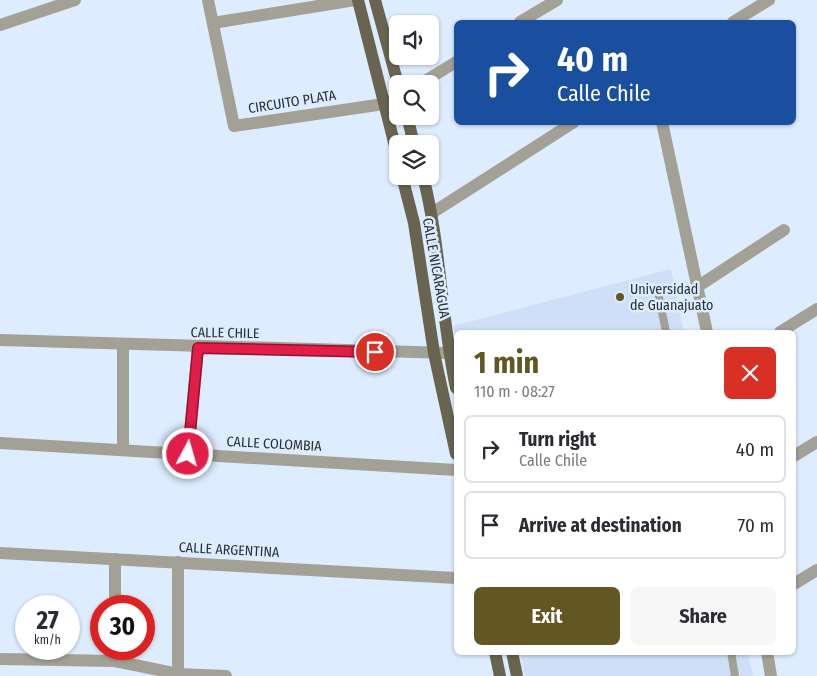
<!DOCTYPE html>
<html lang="en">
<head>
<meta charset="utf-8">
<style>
  body { margin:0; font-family:"Fira Sans Condensed",sans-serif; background:#f7f7f7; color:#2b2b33; height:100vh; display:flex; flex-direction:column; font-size:19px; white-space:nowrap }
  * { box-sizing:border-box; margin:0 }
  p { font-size:16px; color:#7c7c81 }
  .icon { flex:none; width:28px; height:28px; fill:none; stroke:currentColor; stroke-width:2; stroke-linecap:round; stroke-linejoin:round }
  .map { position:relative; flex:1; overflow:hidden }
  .panel { position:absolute; left:454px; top:330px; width:342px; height:325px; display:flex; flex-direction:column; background:#fff; border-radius:8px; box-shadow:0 1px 4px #0004 }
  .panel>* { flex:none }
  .guide { position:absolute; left:454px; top:20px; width:342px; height:105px; border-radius:8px; box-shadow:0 1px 4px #0004; background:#1a4fa0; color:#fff; overflow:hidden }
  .controls { position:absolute; left:389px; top:15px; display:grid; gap:10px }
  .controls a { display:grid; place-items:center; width:50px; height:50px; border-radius:8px; background:#fff; box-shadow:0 1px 4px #0004; font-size:25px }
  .speed { position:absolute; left:15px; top:595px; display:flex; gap:10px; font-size:25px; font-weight:700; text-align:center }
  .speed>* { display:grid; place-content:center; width:65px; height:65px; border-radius:50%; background:#fff; box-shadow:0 1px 4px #0004; line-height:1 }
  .speed small { font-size:12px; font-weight:400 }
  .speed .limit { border:8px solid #d22; background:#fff; color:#111 }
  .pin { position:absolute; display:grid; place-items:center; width:42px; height:42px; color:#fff; margin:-21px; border:2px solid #fff; border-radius:50%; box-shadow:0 1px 5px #0007 }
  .me { position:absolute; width:55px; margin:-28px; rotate:6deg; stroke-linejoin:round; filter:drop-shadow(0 0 4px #0008) }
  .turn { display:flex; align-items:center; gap:18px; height:105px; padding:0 20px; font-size:22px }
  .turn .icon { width:65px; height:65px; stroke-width:2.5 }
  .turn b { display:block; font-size:35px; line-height:42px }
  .round { display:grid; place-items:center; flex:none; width:52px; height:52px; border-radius:8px; background:#f7f7f7 }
  .head { display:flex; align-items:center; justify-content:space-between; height:85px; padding:0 20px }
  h1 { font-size:30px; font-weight:700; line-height:38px; color:#625623 }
  .primary-button { display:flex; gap:10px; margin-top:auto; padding:10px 20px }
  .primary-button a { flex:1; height:58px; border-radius:8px; background:#625623; color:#fff; font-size:20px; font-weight:700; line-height:58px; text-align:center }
  .primary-button a+a { background:#f7f7f7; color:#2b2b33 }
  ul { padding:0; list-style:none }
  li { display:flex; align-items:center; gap:15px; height:68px; margin:0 10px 8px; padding:0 10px; border:2px solid #e1e1e2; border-radius:8px }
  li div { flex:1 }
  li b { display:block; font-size:19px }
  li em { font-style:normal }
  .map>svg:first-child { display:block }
</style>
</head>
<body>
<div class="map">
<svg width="817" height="676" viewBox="0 0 817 676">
  <rect width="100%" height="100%" fill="#deecff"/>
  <!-- built -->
  <g fill="#cfdff7">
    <polygon points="671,269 684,332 456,332 456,341 453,326"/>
    <polygon points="520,653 748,653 753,676 525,676"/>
  </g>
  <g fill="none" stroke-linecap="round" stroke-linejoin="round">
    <!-- lane -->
    <g stroke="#a3a196" stroke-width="8">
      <polyline points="658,292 666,332"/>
      <polyline points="731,652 735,676"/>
    </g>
    <!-- street -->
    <g stroke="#a3a196" stroke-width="12">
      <polyline points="208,0 234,126 384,104 398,97"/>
      <polyline points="520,22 557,0"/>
      <polyline points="733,22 769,0"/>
      <polyline points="213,23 355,0"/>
      <polyline points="0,25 75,0"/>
      <polyline points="420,84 456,62"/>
      <polyline points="662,122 707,332"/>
      <polyline points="432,213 574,122"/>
      <polyline points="697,287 784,230"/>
      <polyline points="780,332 817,309"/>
      <polyline points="0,340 449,353"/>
      <polyline points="0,443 456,470"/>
      <polyline points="123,450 123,345"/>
      <polyline points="188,454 198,348"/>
      <polyline points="794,456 817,442"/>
      <polyline points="0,553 456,578"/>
      <polyline points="115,559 115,606"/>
      <polyline points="794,584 817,570"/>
      <polyline points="767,652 771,676"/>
      <polyline points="0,659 115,661 178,674 226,676"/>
      <polyline points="178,674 178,562"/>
    </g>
    <!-- primary -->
    <g stroke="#686450" stroke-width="12">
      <polyline points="358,0 398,158"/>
      <polyline points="375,0 398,84"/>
      <polyline points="407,116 414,144"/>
      <polyline points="402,176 414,223 434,353 456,454"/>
      <path d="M423,176C441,246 441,318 456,388"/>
      <polyline points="495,652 500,676"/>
      <polyline points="512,652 517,676"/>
    </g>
  </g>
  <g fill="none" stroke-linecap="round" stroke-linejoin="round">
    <!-- route casing -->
    <g stroke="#92132f" stroke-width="12">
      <polyline id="route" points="188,454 198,348 375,352"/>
    </g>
    <!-- route -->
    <use href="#route" stroke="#e11d48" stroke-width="9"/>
  </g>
  <!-- markers -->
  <circle fill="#625623" stroke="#deecff" stroke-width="2" cx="620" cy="297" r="5"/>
  <g text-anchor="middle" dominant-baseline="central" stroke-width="5" stroke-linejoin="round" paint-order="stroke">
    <!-- street labels -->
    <g font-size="14" fill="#292f38" stroke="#deecff">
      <text transform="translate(292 102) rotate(-9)">CIRCUITO PLATA</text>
      <text transform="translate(436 268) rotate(80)">CALLE NICARAGUA</text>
      <text transform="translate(225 333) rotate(1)">CALLE CHILE</text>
      <text transform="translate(274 444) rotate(3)">CALLE COLOMBIA</text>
      <text transform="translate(229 550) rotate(3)">CALLE ARGENTINA</text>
    </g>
    <!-- poi labels -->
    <g font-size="14" fill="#292f38" stroke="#deecff" text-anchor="start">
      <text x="630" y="289">Universidad<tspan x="630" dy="16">de Guanajuato</tspan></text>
    </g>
  </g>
</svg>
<div class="controls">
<a><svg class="icon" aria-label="sound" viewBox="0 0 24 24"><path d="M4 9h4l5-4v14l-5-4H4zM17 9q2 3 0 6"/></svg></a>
<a><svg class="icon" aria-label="search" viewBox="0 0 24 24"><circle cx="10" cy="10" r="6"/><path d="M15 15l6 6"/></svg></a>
<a><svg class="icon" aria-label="layers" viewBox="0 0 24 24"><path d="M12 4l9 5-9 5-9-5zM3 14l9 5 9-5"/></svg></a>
</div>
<div class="speed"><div>27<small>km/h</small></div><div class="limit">30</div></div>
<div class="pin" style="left:375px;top:352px;background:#d93025"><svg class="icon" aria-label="arrive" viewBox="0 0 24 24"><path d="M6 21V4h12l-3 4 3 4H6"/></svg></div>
<svg class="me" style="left:188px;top:454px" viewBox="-20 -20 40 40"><circle r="17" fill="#e11d48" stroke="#fff" stroke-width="3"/><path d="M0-11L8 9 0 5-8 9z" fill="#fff"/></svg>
<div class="guide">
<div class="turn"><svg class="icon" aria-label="right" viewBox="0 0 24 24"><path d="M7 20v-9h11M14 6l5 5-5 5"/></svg><div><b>40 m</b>Calle Chile</div></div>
</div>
<section class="panel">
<div class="head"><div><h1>1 min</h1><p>110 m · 08:27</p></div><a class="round" style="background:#d93025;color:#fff"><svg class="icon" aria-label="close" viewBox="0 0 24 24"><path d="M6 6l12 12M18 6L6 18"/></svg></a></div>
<ul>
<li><svg class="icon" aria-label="right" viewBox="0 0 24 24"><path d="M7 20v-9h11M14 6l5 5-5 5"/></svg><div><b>Turn right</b><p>Calle Chile</p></div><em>40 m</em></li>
<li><svg class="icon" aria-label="arrive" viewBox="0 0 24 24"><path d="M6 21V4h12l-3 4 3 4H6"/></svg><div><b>Arrive at destination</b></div><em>70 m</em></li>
</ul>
<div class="primary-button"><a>Exit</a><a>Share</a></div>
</section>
</div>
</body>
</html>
